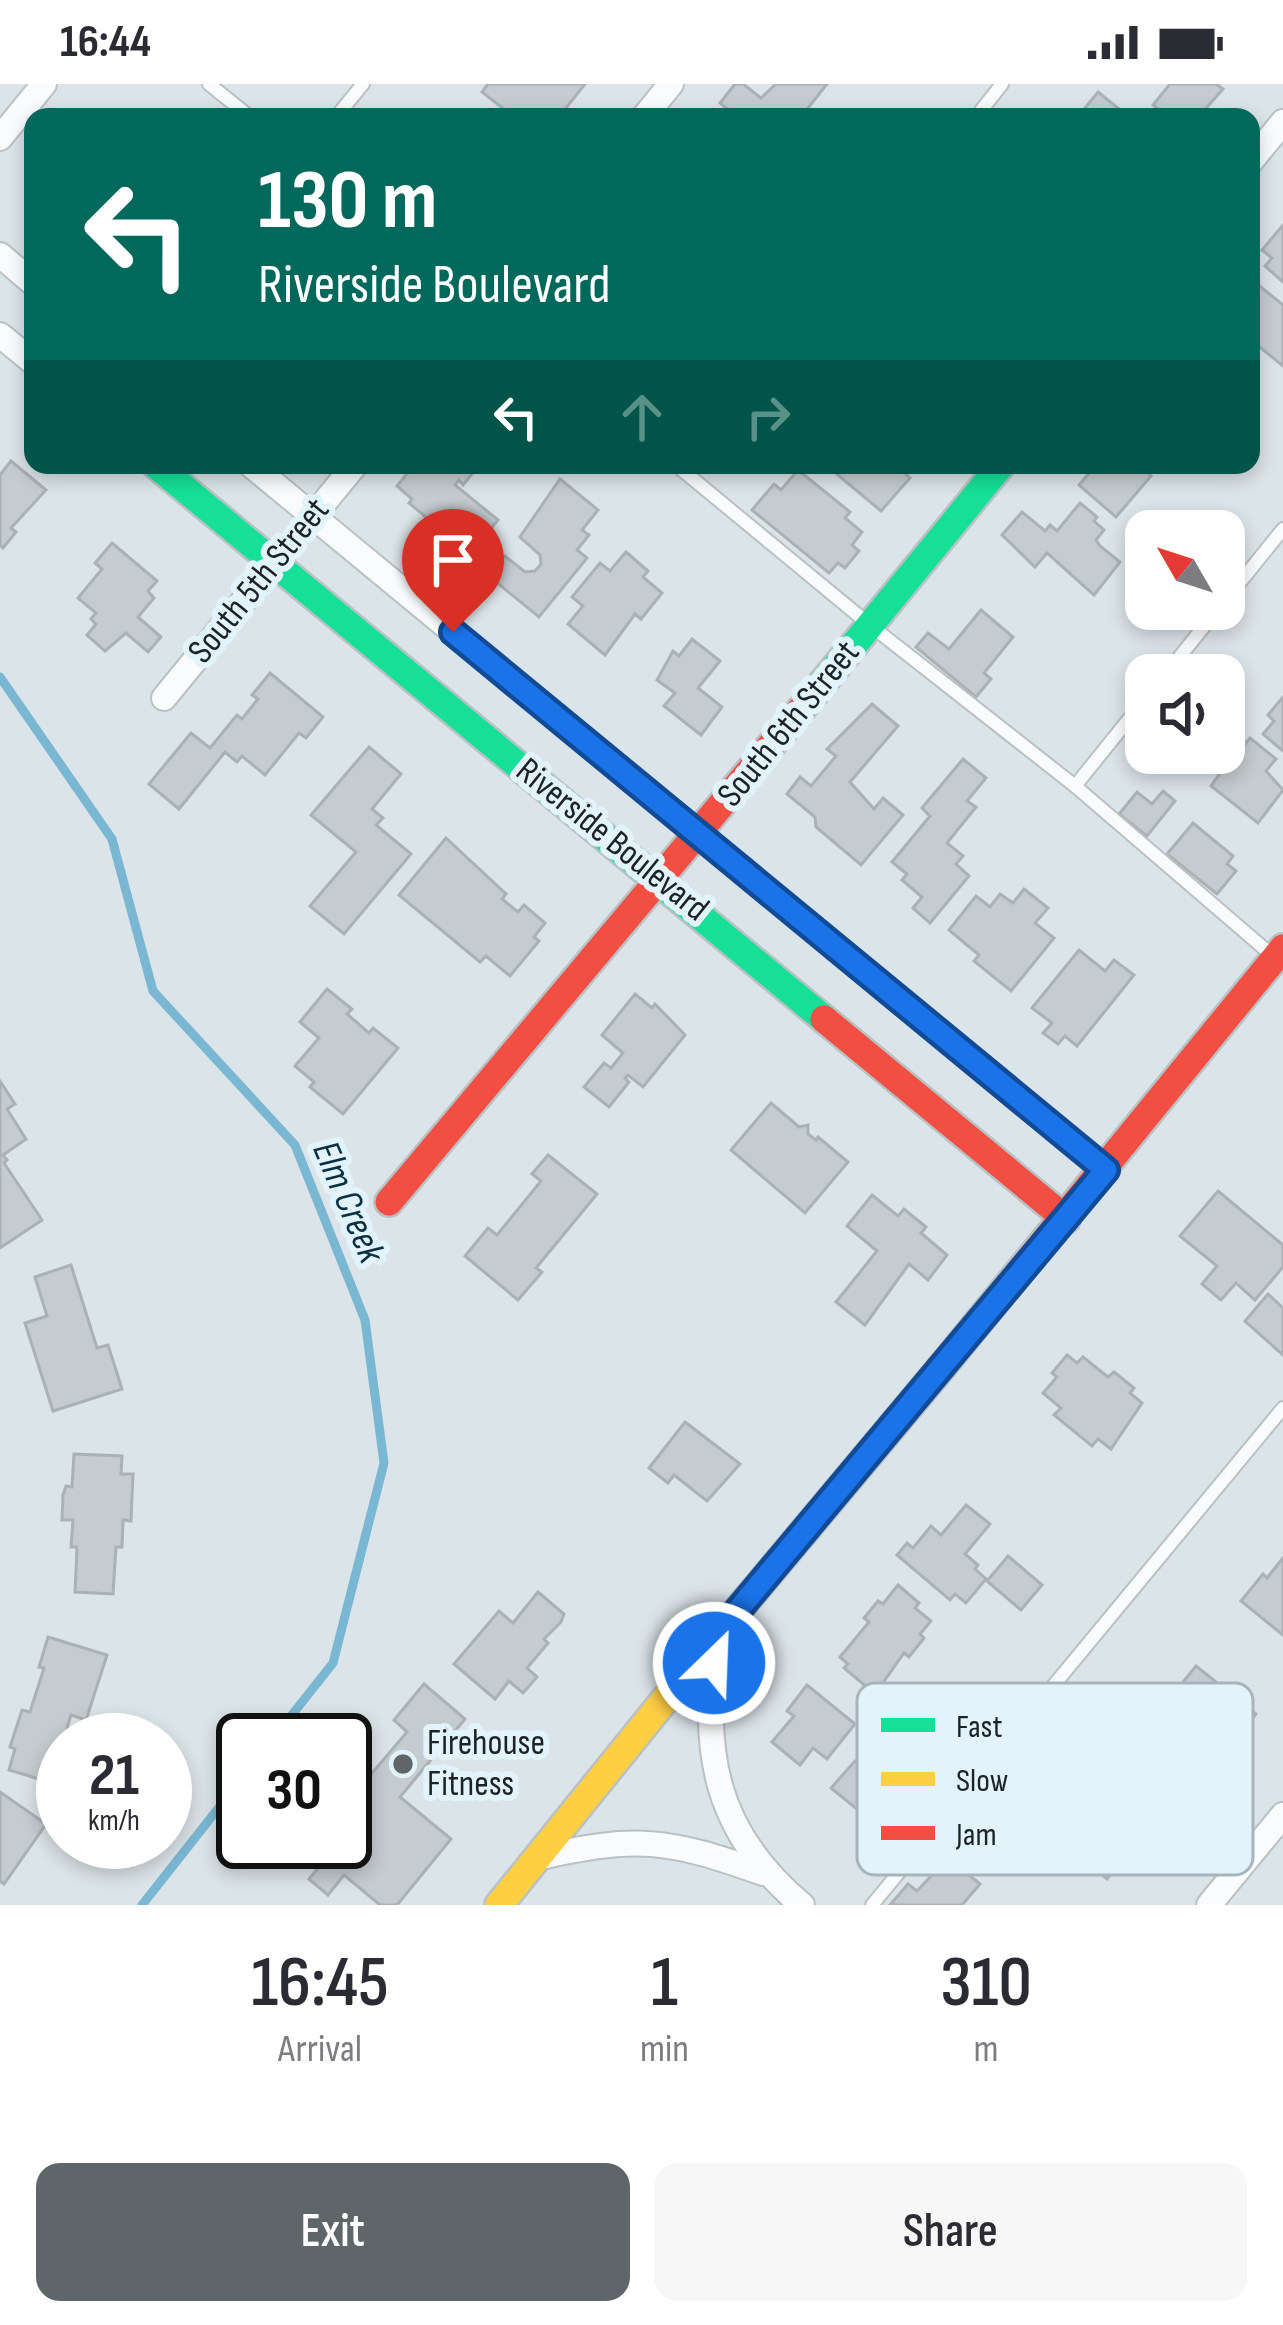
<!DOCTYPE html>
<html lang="en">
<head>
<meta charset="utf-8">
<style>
  body { margin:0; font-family:"Sofia Sans Condensed",sans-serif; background:#f7f7f7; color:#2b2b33; height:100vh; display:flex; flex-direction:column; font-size:45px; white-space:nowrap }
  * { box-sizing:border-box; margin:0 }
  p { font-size:39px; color:#7c7c81 }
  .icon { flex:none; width:66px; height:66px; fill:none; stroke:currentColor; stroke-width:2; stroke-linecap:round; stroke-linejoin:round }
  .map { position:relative; height:1821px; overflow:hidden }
  .drawer { display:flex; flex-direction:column; background:#fff; flex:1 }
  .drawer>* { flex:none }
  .hud { position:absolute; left:24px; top:24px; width:1236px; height:366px; border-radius:24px; box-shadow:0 6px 18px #0003; background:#00695c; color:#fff; overflow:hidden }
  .needle { width:78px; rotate:309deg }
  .tools { position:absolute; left:1125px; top:426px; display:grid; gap:24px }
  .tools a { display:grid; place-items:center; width:120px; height:120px; border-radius:24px; background:#fff; box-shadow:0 6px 18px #0003; font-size:60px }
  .speed { position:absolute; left:36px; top:1629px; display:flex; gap:24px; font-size:60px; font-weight:700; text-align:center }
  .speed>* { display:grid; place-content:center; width:156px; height:156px; border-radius:50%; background:#fff; box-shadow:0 6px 18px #0003; line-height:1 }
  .speed small { font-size:30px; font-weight:400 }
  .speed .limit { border:6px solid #111; border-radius:18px; background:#fff; color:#111 }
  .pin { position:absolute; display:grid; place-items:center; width:102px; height:102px; color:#fff; margin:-123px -51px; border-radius:50% 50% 50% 0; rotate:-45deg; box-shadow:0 0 12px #0007 }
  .pin .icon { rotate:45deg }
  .me { position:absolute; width:132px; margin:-66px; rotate:24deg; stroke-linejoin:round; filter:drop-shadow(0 0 9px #0008) }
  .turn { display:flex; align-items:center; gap:42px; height:252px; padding:0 36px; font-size:54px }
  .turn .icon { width:156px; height:156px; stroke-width:2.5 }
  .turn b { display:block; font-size:84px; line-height:102px }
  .lanes { display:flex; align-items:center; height:114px; padding:0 36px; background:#0003; justify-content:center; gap:60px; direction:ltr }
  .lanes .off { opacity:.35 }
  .eta { display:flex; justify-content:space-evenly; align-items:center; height:204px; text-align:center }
  .eta b { font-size:72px; font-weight:600; line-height:84px }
  .cta { display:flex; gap:24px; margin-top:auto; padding:24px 36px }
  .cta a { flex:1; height:138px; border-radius:24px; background:#5f6669; color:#fff; font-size:48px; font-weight:600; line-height:138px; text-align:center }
  .cta a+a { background:#f7f7f7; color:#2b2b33 }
  .status { display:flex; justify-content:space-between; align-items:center; height:84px; padding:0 60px; background:#fff; direction:ltr }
  .status svg { height:33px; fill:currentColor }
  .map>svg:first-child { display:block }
</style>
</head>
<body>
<div class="status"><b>16:44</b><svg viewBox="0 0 49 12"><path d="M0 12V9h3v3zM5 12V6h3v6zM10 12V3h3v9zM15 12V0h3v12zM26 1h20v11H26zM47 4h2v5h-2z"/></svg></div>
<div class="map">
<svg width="1283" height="1821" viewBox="0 0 1283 1821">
  <rect width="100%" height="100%" fill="#dbe4e8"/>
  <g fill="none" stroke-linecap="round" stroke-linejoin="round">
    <!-- stream -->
    <g stroke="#7ab7d2" stroke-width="9">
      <polyline points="0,593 112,755 153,907 295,1061 365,1236 384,1379 333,1579 272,1656"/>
      <polyline points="142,1821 243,1693"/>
    </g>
  </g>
  <!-- building -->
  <g fill="#c5cccf" stroke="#abb2b6" stroke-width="3">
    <polygon points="488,0 585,0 559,33 514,33 482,8"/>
    <polygon points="735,0 743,0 761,14 776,0 827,0 801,33 737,33 720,19"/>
    <polygon points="1170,0 1216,0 1223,5 1201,30 1204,33 1168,33 1153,21"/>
    <polygon points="1098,8 1129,33 1097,33 1085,24"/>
    <polygon points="1283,141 1283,198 1265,182 1272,174 1262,166"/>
    <polygon points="1251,195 1283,221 1283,282 1251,256"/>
    <polygon points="11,377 46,406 11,444 16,448 3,464 0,461 0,391"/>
    <polygon points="414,381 479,381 463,401 459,396 455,401 498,436 479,459 464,447 456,458 409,419 412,415 397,402"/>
    <polygon points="826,381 895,381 910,394 881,427"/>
    <polygon points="1096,381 1102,385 1106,381 1139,381 1151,392 1116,433 1079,401"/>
    <polygon points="798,386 850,428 845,434 862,448 852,461 859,467 845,484 838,479 829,489 752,426 774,400 781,406"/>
    <polygon points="560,395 598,426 582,446 589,451 577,466 587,474 539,533 489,492 505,472 525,488 535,487 541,480 540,471 520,453"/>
    <polygon points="1080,419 1097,433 1094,437 1104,446 1096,456 1100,462 1120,478 1094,511 1047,469 1035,483 1002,451 1022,428 1045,447 1050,441 1057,447"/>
    <polygon points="112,459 157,497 148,507 154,514 138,533 161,553 148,568 126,549 105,567 87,551 96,540 91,535 96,529 78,514 102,485 95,479"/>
    <polygon points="626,468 648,487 643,493 662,509 641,535 635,530 605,571 568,540 583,522 572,513 600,479 610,487"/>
    <polygon points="981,526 1013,553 984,589 991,595 976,613 916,563 928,549 949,565"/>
    <polygon points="692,555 720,577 698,604 722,623 701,651 664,622 675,609 657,596 673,567 679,572"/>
    <polygon points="270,589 323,633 306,654 299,649 265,691 242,672 237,678 225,668 179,725 149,700 191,649 210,664 237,631 242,635 258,615 252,611"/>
    <polygon points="1283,613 1283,667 1263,650 1274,637 1268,631"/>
    <polygon points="872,620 898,642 850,698 874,725 883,714 903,731 861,781 816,743 815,733 787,710 800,693 811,702 836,672 827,665"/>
    <polygon points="1250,654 1276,675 1266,687 1283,706 1258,739 1211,702 1242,658 1245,660"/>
    <polygon points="369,663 401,690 372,725 383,734 376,741 411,770 344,850 310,822 356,768 311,731"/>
    <polygon points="963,675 986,694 967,717 976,723 947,759 963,772 956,780 969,792 930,839 913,824 922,813 902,796 907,790 892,778 930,732 922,724"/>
    <polygon points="1163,707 1175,717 1147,752 1119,730 1137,708 1152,720"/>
    <polygon points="1193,739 1233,772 1227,780 1236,787 1217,810 1167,770"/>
    <polygon points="446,754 506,810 502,815 518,828 524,821 545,839 534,853 539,857 510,892 486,872 480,878 399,811"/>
    <polygon points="1024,805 1048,824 1035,839 1054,854 1011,907 974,877 979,871 949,846 976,812 990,823 1000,810 1013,819"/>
    <polygon points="1079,866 1105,887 1114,876 1134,891 1077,962 1065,952 1058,960 1043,949 1052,939 1032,924"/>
    <polygon points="327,905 352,925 347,930 369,949 373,944 398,964 343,1030 310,1003 314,998 295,982 319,954 300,938"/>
    <polygon points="635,910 652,924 655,920 685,951 643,1003 628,991 625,994 629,998 609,1023 584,1003 604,979 611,984 623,969 602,951"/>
    <polygon points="0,997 15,1020 7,1025 26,1055 3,1071 7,1076 4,1079 42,1136 0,1164"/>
    <polygon points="771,1019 799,1043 808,1041 808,1050 816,1056 818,1053 848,1078 805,1129 731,1066"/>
    <polygon points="548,1071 597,1110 536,1184 542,1188 518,1216 465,1172 488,1144 497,1151 541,1097 532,1090"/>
    <polygon points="1218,1107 1283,1161 1283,1183 1255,1216 1236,1199 1221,1216 1202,1200 1217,1182 1180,1152"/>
    <polygon points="872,1111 898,1132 904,1125 926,1143 921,1149 947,1171 928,1196 909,1180 865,1241 836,1218 877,1167 847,1142"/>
    <polygon points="71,1181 97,1264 108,1261 122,1305 53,1327 25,1239 47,1232 35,1193"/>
    <polygon points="1268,1210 1283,1224 1283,1271 1245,1237"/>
    <polygon points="1067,1271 1077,1279 1083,1273 1108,1293 1114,1288 1134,1304 1130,1309 1142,1319 1111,1365 1098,1355 1092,1362 1054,1331 1061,1324 1043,1309 1057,1293 1052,1289"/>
    <polygon points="685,1338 740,1380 707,1417 674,1391 668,1399 649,1384"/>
    <polygon points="74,1370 122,1372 121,1390 133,1390 131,1437 123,1436 122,1463 116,1463 113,1510 75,1508 77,1463 71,1463 73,1436 62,1436 63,1411 66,1402 72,1403"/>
    <polygon points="966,1421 990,1440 965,1470 978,1481 975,1485 986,1495 966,1519 955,1510 950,1516 897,1471 907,1459 913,1464 931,1442 941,1451"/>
    <polygon points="1008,1472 1042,1501 1021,1526 987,1497"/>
    <polygon points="1283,1474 1283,1551 1241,1517 1263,1490 1267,1494"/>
    <polygon points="898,1501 919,1519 915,1524 931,1537 920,1550 924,1554 909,1573 904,1569 875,1610 844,1584 848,1580 840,1573 869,1538 864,1534 878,1517 883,1520"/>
    <polygon points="538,1508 564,1530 561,1538 544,1555 548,1559 527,1584 537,1593 523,1609 509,1597 495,1615 454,1580 499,1527 513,1539"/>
    <polygon points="48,1553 107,1571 86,1636 71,1631 67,1644 77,1647 74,1656 63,1656 63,1680 46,1675 39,1695 9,1686 15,1665 10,1663 22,1626 30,1628 44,1584 39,1583"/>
    <polygon points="1196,1582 1256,1630 1213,1685 1152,1636"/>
    <polygon points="424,1600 465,1635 400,1713 451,1755 397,1821 380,1821 344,1791 328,1811 309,1795 332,1767 321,1758 345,1758 345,1721 407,1648 394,1636"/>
    <polygon points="807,1601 855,1640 827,1675 813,1664 800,1681 772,1658 794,1632 787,1627"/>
    <polygon points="855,1677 881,1698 858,1726 831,1704"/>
    <polygon points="0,1708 46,1740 4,1800 0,1797"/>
    <polygon points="1083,1722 1099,1736 1109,1724 1143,1751 1107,1795 1072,1767 1081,1756 1065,1744"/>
    <polygon points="948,1774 980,1800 962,1821 890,1821 908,1800 917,1807"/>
  </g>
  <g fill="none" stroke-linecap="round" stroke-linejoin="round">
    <!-- lane casing -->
    <g stroke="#b9c1c4" stroke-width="16">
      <g id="lane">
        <polyline points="209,0 250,33"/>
        <polyline points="336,33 363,0"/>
        <polyline points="976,33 1002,0"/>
        <polyline points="676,381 870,541 1075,702 1274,873"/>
        <polyline points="1224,518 1283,445"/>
        <polyline points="1165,591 1218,525"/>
        <polyline points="1075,702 1146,614"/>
        <polyline points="872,1821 1283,1324"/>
      </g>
    </g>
    <!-- street casing -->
    <g stroke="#b9c1c4" stroke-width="28">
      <g id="street">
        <polyline points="644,33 671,0"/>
        <polyline points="0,54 44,0"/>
        <polyline points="1251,77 1283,38"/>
        <polyline points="0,171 33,199"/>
        <polyline points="0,251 33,278"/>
        <polyline points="251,381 1105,1086"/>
        <polyline points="164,614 355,381"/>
        <path d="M717,1554C701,1664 712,1746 802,1821"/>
        <path d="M537,1774C637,1751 667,1755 763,1789"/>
        <polyline points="1209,1821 1283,1731"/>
      </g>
    </g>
    <!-- fast casing -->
    <g stroke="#b9c1c4" stroke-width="32">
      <g id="fast">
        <polyline points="156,381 824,935"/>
        <polyline points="808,617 1001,381"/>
      </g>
    </g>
    <!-- slow casing -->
    <g stroke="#b9c1c4" stroke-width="32">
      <polyline id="slow" points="499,1821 718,1550 941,1284"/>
    </g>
    <!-- jam casing -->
    <g stroke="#b9c1c4" stroke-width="32">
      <g id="jam">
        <polyline points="824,935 1066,1135"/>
        <polyline points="389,1118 808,617"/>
        <polyline points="941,1284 1283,864"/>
      </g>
    </g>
    <!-- lane -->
    <use href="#lane" stroke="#fafbfc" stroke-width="12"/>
    <!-- street -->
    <use href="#street" stroke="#fafbfc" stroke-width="24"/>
    <!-- fast -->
    <use href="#fast" stroke="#16e098" stroke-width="27"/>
    <!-- slow -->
    <use href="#slow" stroke="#ffcf43" stroke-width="27"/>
    <!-- jam -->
    <use href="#jam" stroke="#f24e42" stroke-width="27"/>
  </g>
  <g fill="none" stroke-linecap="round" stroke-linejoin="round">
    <!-- route casing -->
    <g stroke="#114b97" stroke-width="30">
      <polyline id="route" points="453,548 1106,1086 718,1550 714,1579"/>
    </g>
    <!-- route -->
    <use href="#route" stroke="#1a73e8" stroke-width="21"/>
  </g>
  <!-- markers -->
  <circle fill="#5f6669" stroke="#e2f3fb" stroke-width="4.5" cx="403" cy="1680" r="12"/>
  <g text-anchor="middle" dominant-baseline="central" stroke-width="12" stroke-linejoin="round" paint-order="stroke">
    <!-- street labels -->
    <g font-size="36" fill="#1c2225" stroke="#e2f3fb">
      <text transform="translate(259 497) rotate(-51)">South 5th Street</text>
      <text transform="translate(789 640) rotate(-51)">South 6th Street</text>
      <text transform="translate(612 756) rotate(39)">Riverside Boulevard</text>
    </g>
    <!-- poi labels -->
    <g font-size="36" fill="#1c2225" stroke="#e2f3fb" text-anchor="start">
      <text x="427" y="1659">Firehouse<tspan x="427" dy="41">Fitness</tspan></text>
    </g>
    <!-- water labels -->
    <g font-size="39" font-style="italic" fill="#0a3141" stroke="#e2f3fb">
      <text transform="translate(348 1118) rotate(67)">Elm Creek</text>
    </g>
  </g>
  <!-- legend -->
  <rect x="857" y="1599" width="396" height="192" rx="18" fill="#e2f3fb" stroke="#a7b4bb" stroke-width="3"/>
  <rect x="881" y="1634" width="54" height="14" fill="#16e098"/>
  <rect x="881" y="1688" width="54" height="14" fill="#ffcf43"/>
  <rect x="881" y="1742" width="54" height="14" fill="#f24e42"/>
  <g font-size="33" fill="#1c2225">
    <text x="956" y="1653">Fast</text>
    <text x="956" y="1707">Slow</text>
    <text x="956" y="1761">Jam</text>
  </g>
</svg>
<div class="tools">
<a><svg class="needle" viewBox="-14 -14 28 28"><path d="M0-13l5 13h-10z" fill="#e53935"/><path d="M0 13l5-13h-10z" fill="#7c7c81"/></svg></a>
<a><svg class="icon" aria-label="sound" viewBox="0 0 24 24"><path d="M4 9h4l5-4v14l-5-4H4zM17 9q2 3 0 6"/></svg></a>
</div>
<div class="speed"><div>21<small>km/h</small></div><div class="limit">30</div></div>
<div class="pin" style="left:453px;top:548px;background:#d93025"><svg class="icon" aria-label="arrive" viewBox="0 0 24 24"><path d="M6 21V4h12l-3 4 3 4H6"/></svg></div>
<svg class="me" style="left:714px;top:1579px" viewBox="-20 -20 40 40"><circle r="17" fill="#1a73e8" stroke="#fff" stroke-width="3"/><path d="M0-11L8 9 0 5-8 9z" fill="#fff"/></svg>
<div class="hud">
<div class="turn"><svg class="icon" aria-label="left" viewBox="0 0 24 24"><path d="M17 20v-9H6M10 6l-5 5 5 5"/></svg><div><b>130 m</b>Riverside Boulevard</div></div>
<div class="lanes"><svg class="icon" aria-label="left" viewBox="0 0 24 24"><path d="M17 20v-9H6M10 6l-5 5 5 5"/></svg><svg class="icon off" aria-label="ahead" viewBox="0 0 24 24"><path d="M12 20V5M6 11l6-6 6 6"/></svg><svg class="icon off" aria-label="right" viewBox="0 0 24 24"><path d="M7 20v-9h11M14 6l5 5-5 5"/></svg></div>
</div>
</div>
<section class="drawer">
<div class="eta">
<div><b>16:45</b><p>Arrival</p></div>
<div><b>1</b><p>min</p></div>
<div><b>310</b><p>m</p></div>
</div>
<div class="cta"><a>Exit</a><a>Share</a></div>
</section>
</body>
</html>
